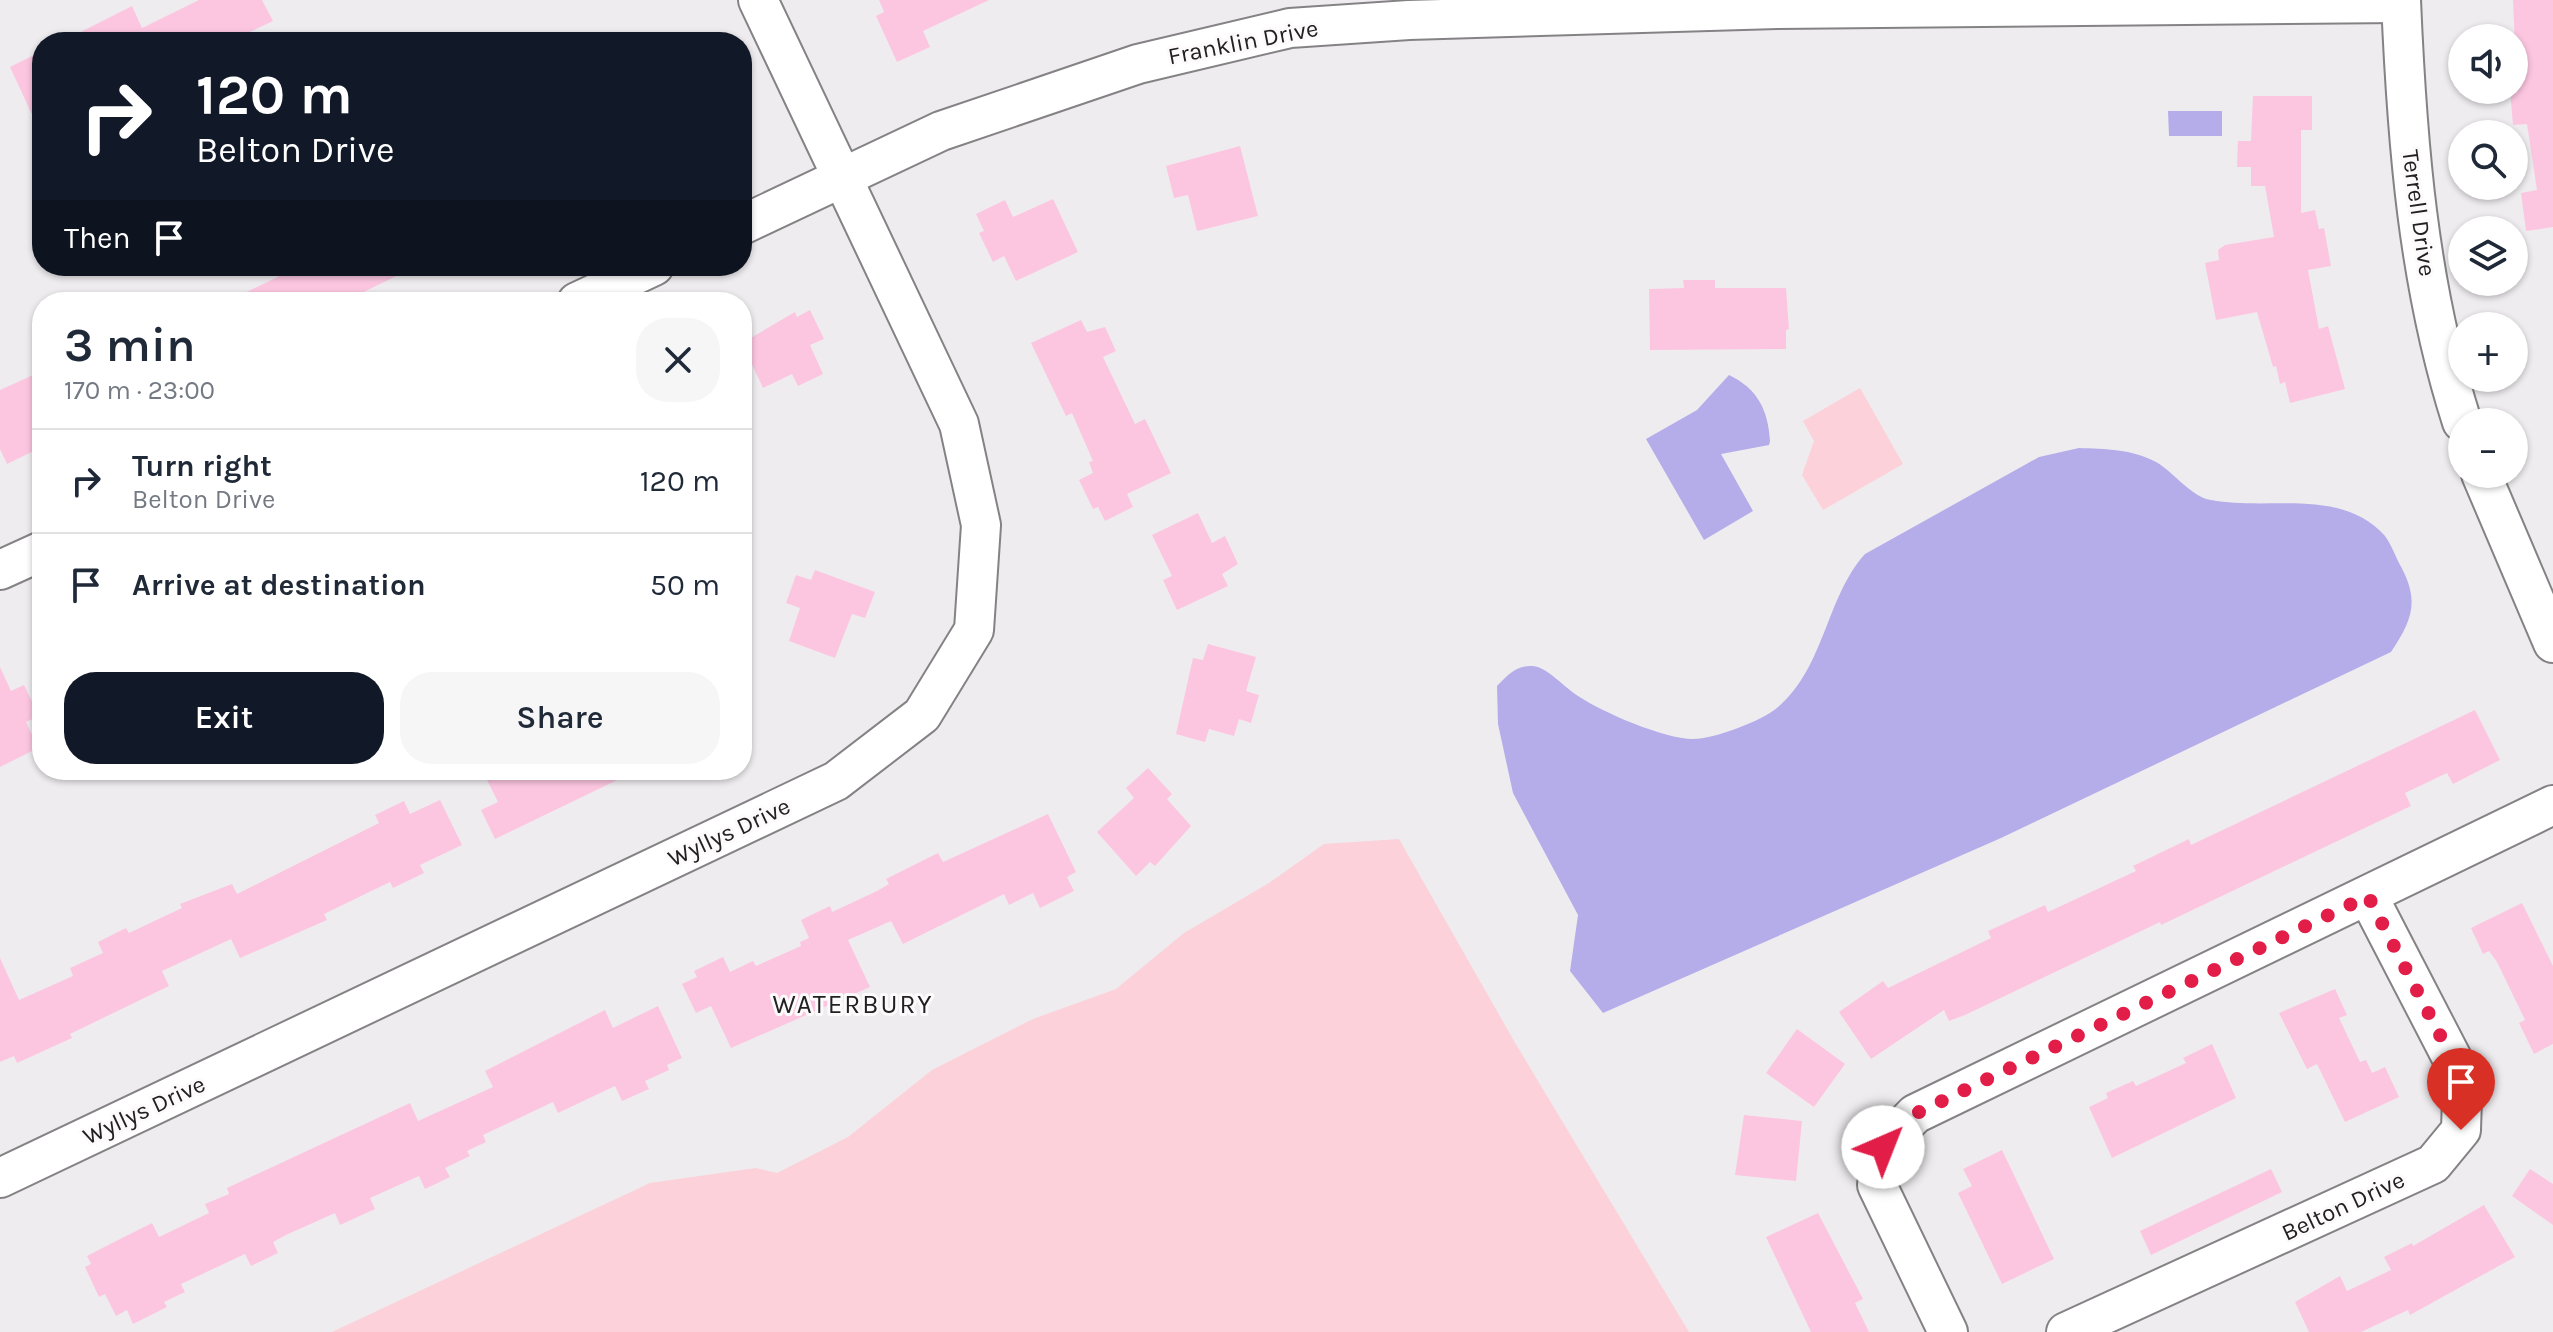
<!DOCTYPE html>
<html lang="en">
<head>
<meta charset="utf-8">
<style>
  body { margin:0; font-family:Karla,sans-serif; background:#f6f6f7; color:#1f2937; height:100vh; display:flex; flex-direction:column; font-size:30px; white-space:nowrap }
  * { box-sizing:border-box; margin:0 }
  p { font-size:26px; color:#747a83 }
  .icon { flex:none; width:44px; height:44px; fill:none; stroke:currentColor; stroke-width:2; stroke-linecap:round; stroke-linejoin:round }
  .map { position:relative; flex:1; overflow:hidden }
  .details { position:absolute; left:32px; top:292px; width:720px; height:488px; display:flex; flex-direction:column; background:#fff; border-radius:32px; box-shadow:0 2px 6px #0004 }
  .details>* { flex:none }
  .top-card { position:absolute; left:32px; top:32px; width:720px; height:244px; border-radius:32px; box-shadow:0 2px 6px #0004; background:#111827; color:#fff; overflow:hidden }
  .fabs { position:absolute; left:2448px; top:24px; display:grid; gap:16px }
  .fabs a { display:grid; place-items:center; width:80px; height:80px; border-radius:50%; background:#fff; box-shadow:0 2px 6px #0004; font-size:40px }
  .pin { position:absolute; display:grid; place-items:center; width:68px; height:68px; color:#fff; margin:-82px -34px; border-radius:50% 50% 50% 0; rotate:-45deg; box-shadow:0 0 8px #0007 }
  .pin .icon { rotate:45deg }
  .me { position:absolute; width:88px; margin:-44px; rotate:44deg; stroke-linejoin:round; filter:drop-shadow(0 0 6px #0008) }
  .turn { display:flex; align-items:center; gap:28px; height:168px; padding:0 32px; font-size:36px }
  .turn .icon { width:104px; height:104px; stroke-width:2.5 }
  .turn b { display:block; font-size:56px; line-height:68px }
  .then { display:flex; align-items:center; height:76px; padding:0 32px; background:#0003; gap:16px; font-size:30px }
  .round { display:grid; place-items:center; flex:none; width:84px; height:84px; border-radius:32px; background:#f6f6f7 }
  .overview { display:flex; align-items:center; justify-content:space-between; height:136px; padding:0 32px }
  h1 { font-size:48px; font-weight:600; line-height:60px }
  .primary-button { display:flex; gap:16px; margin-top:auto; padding:16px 32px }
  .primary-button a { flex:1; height:92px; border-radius:32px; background:#111827; color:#fff; font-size:32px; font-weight:600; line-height:92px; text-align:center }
  .primary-button a+a { background:#f6f6f7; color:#1f2937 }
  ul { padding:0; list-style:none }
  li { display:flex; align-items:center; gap:24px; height:104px; padding:0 32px; border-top:2px solid #e0e1e3 }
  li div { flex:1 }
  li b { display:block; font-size:30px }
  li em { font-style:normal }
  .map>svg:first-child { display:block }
</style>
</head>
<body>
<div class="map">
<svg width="2553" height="1332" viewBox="0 0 2553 1332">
  <rect width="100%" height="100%" fill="#efecef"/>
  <!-- green -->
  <g fill="#fcd1d9">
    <polygon points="1860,388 1903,464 1823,510 1802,475 1814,441 1803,421"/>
    <polygon points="1399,839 1514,1041 1689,1332 332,1332 650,1183 756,1168 777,1173 848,1137 932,1070 1033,1019 1116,989 1184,933 1269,883 1324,844"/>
  </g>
  <!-- water -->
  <g fill="#b4adea">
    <polygon points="2168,111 2222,111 2222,136 2169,136"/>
    <path d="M1729,375C1758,389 1768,410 1770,441L1769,445L1721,454L1753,511L1704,540L1646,439L1697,410Z"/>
    <path d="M2079,448C2105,449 2132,449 2156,462C2174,472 2191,497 2211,500C2267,511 2342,487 2385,536C2391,544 2395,555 2399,563C2420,600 2413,619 2391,652L2001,838L1603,1013L1570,971L1578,915L1513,793L1498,724L1497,686C1508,675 1516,665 1533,666C1547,667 1565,688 1578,696C1602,712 1664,739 1693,739C1714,739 1762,721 1778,707C1825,667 1826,597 1865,554L2039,457Z"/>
  </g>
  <!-- building -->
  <g fill="#fcc6e1">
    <polygon points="199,0 262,0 273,21 229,42 61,42 132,6 142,28"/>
    <polygon points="879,0 989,0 923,31 930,47 897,62 876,16 884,12"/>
    <polygon points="2513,0 2553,0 2553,227 2526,231 2521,193 2537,190 2527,124 2513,125 2510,90 2516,90 2516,69"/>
    <polygon points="42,51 42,136 10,67"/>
    <polygon points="2253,96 2312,96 2312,130 2301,130 2301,213 2315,210 2319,229 2324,228 2331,266 2308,270 2319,329 2328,326 2345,389 2290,403 2285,382 2280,384 2276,366 2273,367 2257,312 2216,320 2205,263 2219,260 2218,250 2225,245 2274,237 2265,186 2251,186 2251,167 2237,167 2238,141 2251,141"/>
    <polygon points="1240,146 1258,216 1197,231 1188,195 1174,198 1166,166"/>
    <polygon points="1053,199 1078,252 1016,281 1004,256 993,262 979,233 984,231 976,214 1005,200 1013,217"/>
    <polygon points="300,266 417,266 343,302 226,302"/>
    <polygon points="1683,280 1715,280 1715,288 1786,288 1789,329 1786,330 1786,349 1650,350 1649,289 1684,288"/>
    <polygon points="810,310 824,339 810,345 823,374 798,386 792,374 763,388 742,343 795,312 797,317"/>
    <polygon points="1081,320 1087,332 1105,327 1116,351 1103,357 1135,424 1145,419 1171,473 1127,494 1133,507 1105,521 1098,507 1093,509 1079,480 1093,473 1089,462 1093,461 1072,413 1066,416 1031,343"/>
    <polygon points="42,371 42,447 7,464 0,449 0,390"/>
    <polygon points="1198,513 1212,543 1225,536 1238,564 1222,574 1228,586 1177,610 1163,580 1172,576 1152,535"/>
    <polygon points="815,570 875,592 865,618 852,614 835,658 789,641 800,608 786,603 796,575 811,580"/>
    <polygon points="1208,644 1256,657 1246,691 1259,695 1251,723 1239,719 1234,736 1209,729 1205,742 1176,734 1193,658 1203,660"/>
    <polygon points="0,667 11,691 24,685 39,716 26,722 38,748 0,767"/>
    <polygon points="2475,710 2500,760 2453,784 2447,773 2405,793 2411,806 2161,925 2160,922 1965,1015 1949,1021 1944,1010 1871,1059 1839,1012 1883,981 1888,988 1991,938 1988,931 2045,905 2048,912 2136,871 2133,866 2189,839 2191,845"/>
    <polygon points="1148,768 1172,794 1167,799 1191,826 1155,866 1150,862 1136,876 1097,832 1134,798 1126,788"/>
    <polygon points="482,770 638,770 495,839 481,810 498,802"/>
    <polygon points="440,800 462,845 420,865 424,873 393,888 390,882 324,914 327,920 240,958 231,939 162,971 169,986 70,1034 72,1038 17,1063 14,1056 0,1062 0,958 19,1000 73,976 70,968 103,953 98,942 126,928 129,933 182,908 180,904 232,884 237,894 379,823 375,815 404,801 410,814"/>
    <polygon points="1048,814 1076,872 1067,877 1074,891 1040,908 1033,893 1009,905 1004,894 903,944 891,921 848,940 870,987 731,1048 711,1006 696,1013 682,984 697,977 694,971 723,957 730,972 753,961 756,966 801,946 800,942 809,938 801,920 830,906 832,912 877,891 889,884 886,879 938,853 943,862"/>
    <polygon points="2522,903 2553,966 2553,1044 2534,1054 2519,1023 2525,1020 2497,962 2489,951 2483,954 2471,928"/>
    <polygon points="2335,989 2347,1015 2339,1018 2360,1062 2366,1060 2372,1073 2385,1067 2399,1097 2345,1122 2317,1064 2307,1069 2279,1013"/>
    <polygon points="658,1006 682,1058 667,1065 669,1070 645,1081 649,1089 622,1101 615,1086 558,1113 553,1102 483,1135 486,1142 467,1151 470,1156 445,1168 450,1177 425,1189 419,1176 370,1198 375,1209 340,1225 335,1213 286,1235 273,1242 278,1253 251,1266 245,1254 181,1284 185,1292 164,1302 167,1307 133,1324 127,1310 116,1316 105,1294 99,1297 85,1267 91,1264 87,1256 116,1241 152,1223 159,1237 209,1213 205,1204 229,1194 227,1188 410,1103 418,1121 493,1087 485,1071 605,1010 613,1028"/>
    <polygon points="1797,1029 1845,1064 1814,1107 1766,1073"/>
    <polygon points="2212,1044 2236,1098 2112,1158 2089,1107 2108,1098 2106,1093 2133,1081 2136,1086 2186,1063 2183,1058"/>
    <polygon points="1744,1115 1802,1121 1796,1181 1735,1175"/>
    <polygon points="2002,1150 2054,1259 2002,1284 1958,1193 1972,1186 1963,1169"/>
    <polygon points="2271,1169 2282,1192 2151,1255 2140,1231"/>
    <polygon points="2530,1169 2553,1184 2553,1225 2512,1196"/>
    <polygon points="2484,1205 2515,1257 2410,1315 2408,1310 2361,1332 2309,1332 2295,1302 2340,1276 2347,1291 2391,1270 2384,1257 2412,1243 2413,1246"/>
    <polygon points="1818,1213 1863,1299 1855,1303 1869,1332 1811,1332 1766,1237"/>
  </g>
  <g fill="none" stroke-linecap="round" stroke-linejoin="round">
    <!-- street casing -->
    <g stroke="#858285" stroke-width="42">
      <g id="street">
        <path d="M2401,0C2407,143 2418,285 2462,422"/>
        <polyline points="742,225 941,131 1138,64 1290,28 1409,20 1777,9 2401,3"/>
        <polyline points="577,302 654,266"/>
        <polyline points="2481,474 2553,643"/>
        <polyline points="0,570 42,551"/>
        <polyline points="0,1178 836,781 922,715 974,630 981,525 959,424 758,0"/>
        <polyline points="1948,1332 1877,1185 1883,1147 1915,1114 2553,805"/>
        <polyline points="2066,1332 2433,1164 2461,1130 2462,1098 2456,1066 2368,896"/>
      </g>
    </g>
    <!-- street -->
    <use href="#street" stroke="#fff" stroke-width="38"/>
  </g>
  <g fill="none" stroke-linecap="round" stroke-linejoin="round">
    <!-- route -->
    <polyline stroke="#e11d48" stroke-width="14" stroke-dasharray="0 25.2" points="1883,1147 1915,1114 2368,896 2456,1066 2462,1098 2461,1130"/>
  </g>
  <g text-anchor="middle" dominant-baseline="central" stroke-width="6" stroke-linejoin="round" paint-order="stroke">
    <!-- street labels -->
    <g font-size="24" fill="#222122" stroke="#fdfafc">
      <text transform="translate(1243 42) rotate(-11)">Franklin Drive</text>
      <text transform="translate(2419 213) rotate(82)">Terrell Drive</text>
      <text transform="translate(729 832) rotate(-25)">Wyllys Drive</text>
      <text transform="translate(144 1110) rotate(-25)">Wyllys Drive</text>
      <text transform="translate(2343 1206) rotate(-25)">Belton Drive</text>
    </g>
    <!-- neighbourhood labels -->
    <g font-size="26" letter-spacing="2" fill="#222122" stroke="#fdfafc">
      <text x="853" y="1004">WATERBURY</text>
    </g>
  </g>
</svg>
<div class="fabs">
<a><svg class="icon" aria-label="sound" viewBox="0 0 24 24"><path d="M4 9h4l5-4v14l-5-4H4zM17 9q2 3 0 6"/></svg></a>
<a><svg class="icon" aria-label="search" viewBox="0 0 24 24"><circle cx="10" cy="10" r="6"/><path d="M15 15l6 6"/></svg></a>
<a><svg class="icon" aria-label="layers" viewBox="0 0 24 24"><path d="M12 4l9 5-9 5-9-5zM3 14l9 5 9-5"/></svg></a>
<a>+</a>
<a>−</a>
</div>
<div class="pin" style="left:2461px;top:1130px;background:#d93025"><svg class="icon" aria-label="arrive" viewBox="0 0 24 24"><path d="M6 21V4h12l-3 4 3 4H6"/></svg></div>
<svg class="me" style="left:1883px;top:1147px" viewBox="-20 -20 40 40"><circle r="19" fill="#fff"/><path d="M0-13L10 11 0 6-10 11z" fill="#e11d48"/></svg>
<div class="top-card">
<div class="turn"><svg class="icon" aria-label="right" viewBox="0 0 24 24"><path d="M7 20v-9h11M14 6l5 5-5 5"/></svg><div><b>120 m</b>Belton Drive</div></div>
<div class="then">Then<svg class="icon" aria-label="arrive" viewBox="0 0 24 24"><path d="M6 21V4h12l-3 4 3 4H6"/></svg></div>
</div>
<section class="details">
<div class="overview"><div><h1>3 min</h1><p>170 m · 23:00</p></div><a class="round"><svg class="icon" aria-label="close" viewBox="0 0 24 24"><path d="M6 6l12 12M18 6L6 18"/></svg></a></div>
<ul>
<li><svg class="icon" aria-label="right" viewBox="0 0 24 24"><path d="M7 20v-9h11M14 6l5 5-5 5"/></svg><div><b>Turn right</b><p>Belton Drive</p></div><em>120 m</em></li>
<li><svg class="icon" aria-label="arrive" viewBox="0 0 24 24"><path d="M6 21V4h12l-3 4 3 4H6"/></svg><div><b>Arrive at destination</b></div><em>50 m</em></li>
</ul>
<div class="primary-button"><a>Exit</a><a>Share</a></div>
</section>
</div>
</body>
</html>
